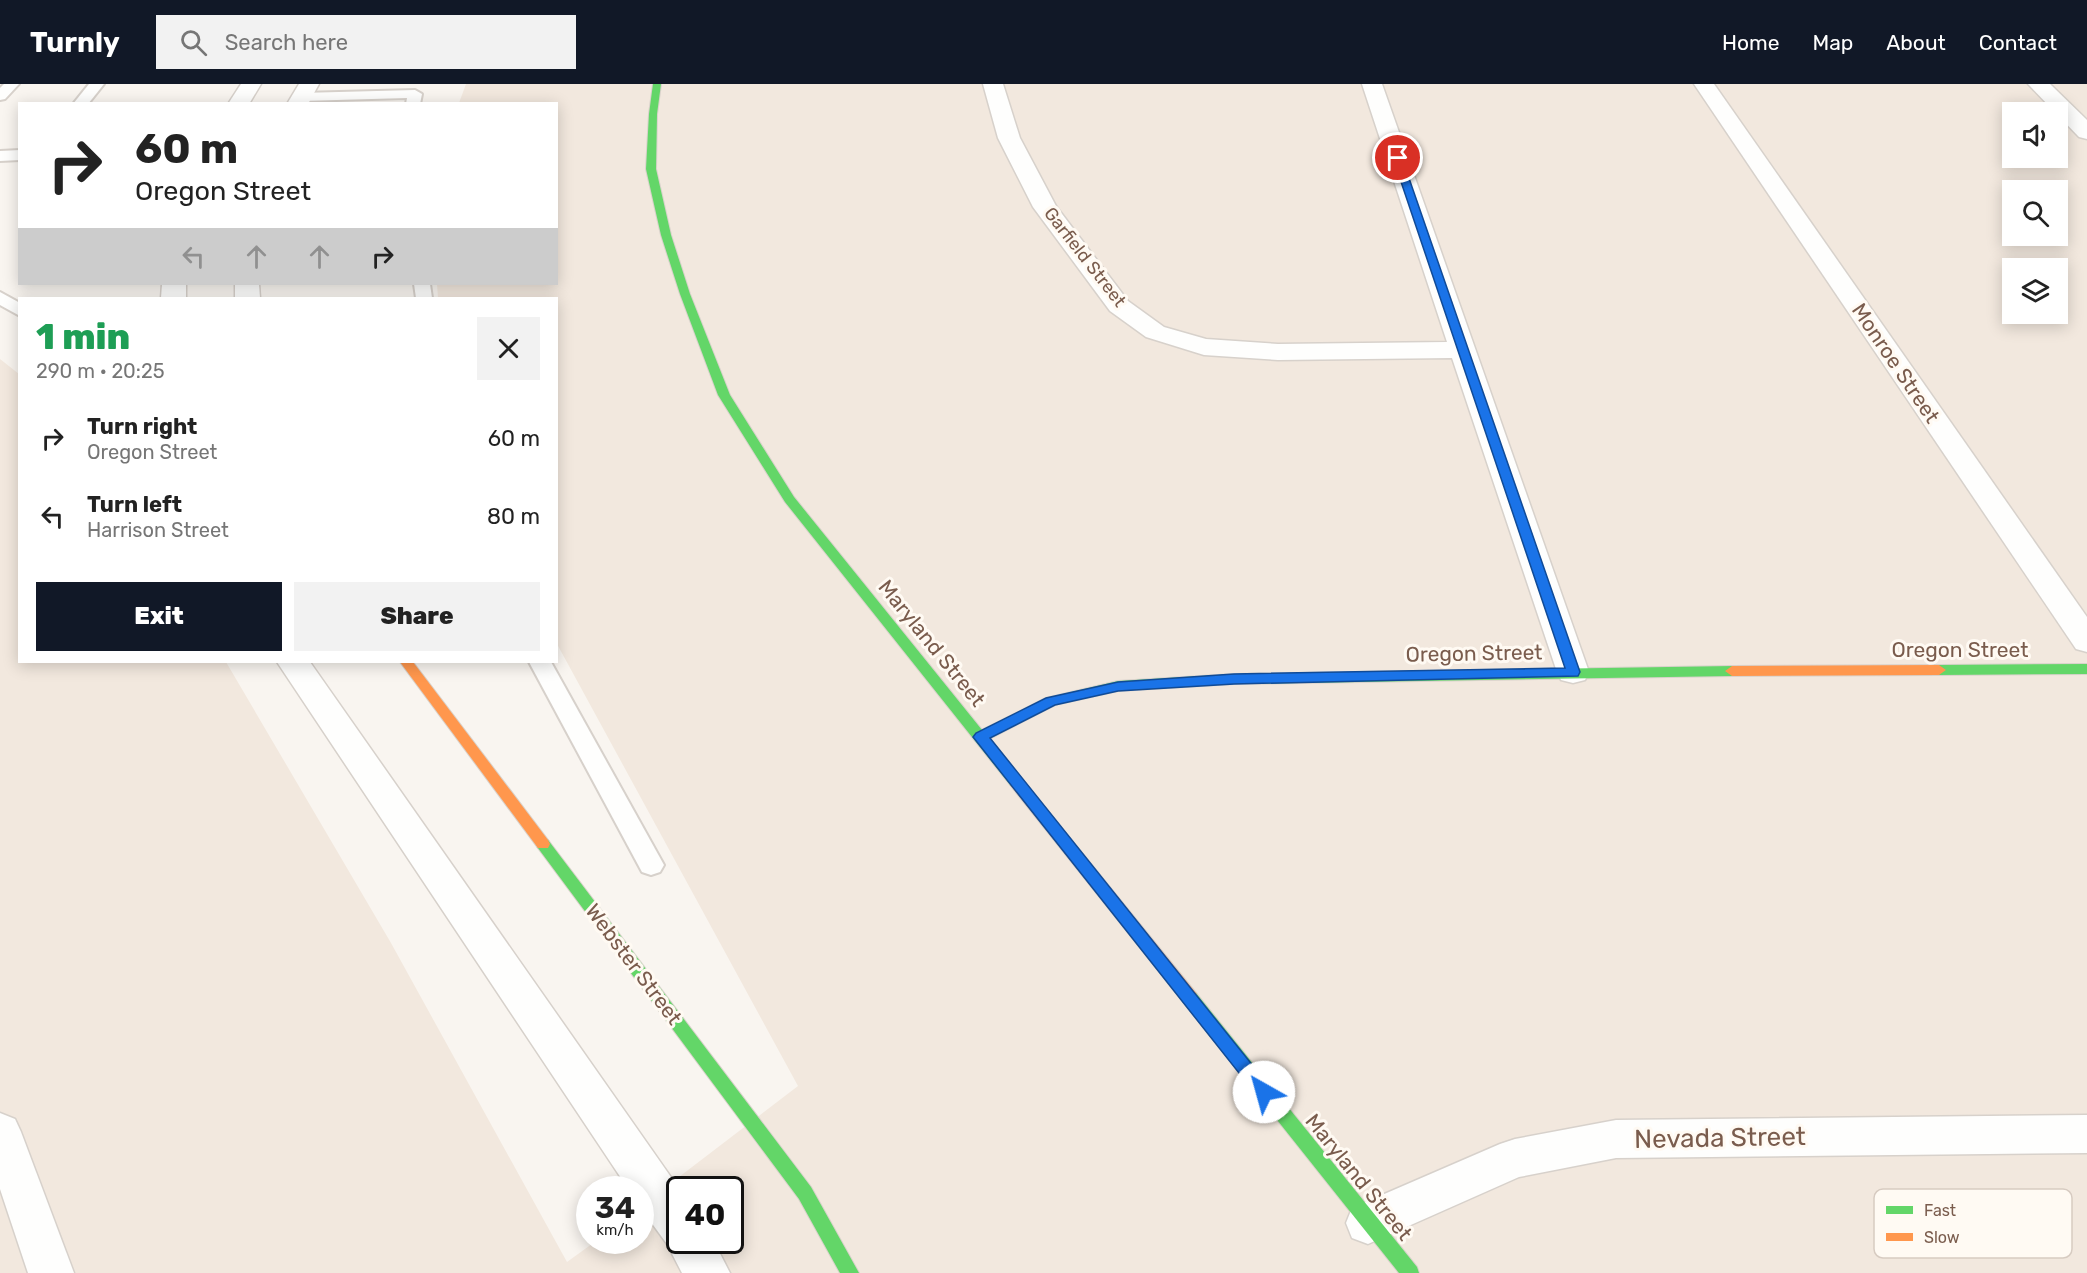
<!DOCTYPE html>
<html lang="en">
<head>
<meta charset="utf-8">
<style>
  body { margin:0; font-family:Rubik,sans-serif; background:#f2f2f2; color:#222; height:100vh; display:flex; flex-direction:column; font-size:22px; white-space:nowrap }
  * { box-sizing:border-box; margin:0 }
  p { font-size:20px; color:#767676 }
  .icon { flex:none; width:33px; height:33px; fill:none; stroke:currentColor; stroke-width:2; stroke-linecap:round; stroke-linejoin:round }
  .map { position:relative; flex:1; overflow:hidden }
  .sheet { position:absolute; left:18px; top:213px; width:540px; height:366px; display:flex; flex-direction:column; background:#fff; border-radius:0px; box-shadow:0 3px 15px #0003 }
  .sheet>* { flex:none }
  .banner { position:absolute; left:18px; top:18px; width:540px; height:183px; border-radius:0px; box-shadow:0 3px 15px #0003; background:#fff; color:#222; overflow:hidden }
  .tools { position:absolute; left:2002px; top:18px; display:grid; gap:12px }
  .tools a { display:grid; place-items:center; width:66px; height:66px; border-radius:0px; background:#fff; box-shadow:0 3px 15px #0003; font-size:30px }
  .speed { position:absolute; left:576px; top:1092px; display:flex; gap:12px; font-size:30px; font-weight:700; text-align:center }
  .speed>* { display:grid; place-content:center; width:78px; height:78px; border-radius:50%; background:#fff; box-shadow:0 3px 15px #0003; line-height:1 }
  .speed small { font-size:15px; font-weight:400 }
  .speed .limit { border:3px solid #111; border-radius:9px; background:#fff; color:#111 }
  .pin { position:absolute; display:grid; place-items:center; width:51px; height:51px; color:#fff; margin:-26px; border:3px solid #fff; border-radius:50%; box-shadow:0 2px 6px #0007 }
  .me { position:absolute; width:66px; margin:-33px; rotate:322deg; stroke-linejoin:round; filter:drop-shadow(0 0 4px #0008) }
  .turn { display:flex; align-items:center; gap:21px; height:126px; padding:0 18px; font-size:27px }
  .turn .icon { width:78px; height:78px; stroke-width:2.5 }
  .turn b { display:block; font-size:42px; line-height:51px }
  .lanes { display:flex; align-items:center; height:57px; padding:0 18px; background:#0003; justify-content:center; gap:30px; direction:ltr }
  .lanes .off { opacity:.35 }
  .round { display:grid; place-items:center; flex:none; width:63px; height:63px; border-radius:0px; background:#f2f2f2 }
  .overview { display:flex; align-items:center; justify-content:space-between; height:102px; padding:0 18px }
  h1 { font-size:36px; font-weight:800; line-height:45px; color:#1e9e55 }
  .cta { display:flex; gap:12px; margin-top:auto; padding:12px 18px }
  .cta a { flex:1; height:69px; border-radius:0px; background:#111827; color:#fff; font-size:24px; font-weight:800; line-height:69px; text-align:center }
  .cta a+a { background:#f2f2f2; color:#222 }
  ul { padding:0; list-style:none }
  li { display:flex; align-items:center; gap:18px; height:78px; padding:0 18px }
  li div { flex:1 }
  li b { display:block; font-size:22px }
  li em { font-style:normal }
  header { display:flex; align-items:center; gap:36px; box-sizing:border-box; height:84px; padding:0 30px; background:#111827; color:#fff }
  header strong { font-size:28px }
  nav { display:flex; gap:33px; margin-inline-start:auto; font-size:21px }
  .search { width:420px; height:54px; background:#f2f2f2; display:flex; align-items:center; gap:15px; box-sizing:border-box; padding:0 21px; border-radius:0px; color:#767676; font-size:22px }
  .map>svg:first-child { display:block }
</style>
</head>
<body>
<header>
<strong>Turnly</strong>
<div class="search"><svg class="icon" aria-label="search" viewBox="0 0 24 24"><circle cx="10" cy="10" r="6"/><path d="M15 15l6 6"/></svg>Search here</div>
<nav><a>Home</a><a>Map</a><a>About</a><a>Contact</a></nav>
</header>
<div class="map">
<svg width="2087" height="1189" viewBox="0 0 2087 1189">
  <rect width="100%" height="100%" fill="#f9f5f0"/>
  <!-- residential -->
  <path fill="#f2e8de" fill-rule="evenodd" d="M466,0H2087V1189H0V275L19,290L20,578H226L391,859L567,1178L596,1157L640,1156L641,1122L798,1002L557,560L556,214H438L437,200H556V20L459,19ZM2013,28H2058V74H2013ZM2013,106H2058V152H2013ZM2013,184H2058V230H2013ZM680,1106H730V1156H680Z"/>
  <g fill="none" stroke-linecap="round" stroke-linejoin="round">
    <!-- lane casing -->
    <g stroke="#d7d1cb" stroke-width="4">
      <g id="lane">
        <polygon points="4,0 19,0 5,15 0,16 0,4"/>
        <polygon points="89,0 104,0 88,20 73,20"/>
        <polygon points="415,6 422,10 420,20 406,20 407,14 301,17 294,13 301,9"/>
        <polygon points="20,66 20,76 0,77 0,67"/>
        <polygon points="414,200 430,200 432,214 416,214"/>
        <polygon points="0,208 20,219 20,232 0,221"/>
        <polygon points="529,578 551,578 664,781 660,788 651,791 642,788"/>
      </g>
    </g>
    <!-- street casing -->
    <g stroke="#d7d1cb" stroke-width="3">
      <g id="street">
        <polygon points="241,0 261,0 249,20 228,20"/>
        <polygon points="299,0 319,0 308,20 287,20"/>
        <polygon points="983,0 1003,0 1020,54 1056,122 1128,217 1164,243 1206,255 1278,260 1447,258 1362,0 1382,0 1589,588 1585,596 1573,599 1561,596 1557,588 1452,274 1278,276 1204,271 1146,253 1110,227 1033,123 998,54"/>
        <polygon points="1694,0 1714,0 2087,533 2087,568 2076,565"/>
        <polygon points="2028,0 2050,0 2087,36 2087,55 2079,53"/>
        <polygon points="162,200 186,200 186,214 161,214"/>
        <polygon points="235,200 259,200 260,214 235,214"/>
        <polygon points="277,578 310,578 680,1106 680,1156 713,1156 730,1189 682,1189 667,1160 640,1123 640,1106 629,1106"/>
        <polygon points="0,1029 15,1035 21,1048 74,1189 28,1189 0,1105"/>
        <polygon points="2087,1031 2087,1069 1616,1074 1519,1093 1368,1160 1352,1154 1346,1139 1352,1124 1500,1060 1515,1055 1616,1036"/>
      </g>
    </g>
    <!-- fast casing -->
    <g stroke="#d9d2cb" stroke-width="2">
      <g id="fast">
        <polygon points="653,0 661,0 657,30 656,85 671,151 690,210 730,311 794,413 982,646 1046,614 1118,597 1234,590 1732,582 1739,587 1732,592 1234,600 1118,607 1055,621 989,655 1023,698 1021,702 1011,702 785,418 718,311 680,210 661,151 646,85 649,30"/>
        <polygon points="2087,580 2087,590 1939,591 1932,586 1939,581"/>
        <polygon points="543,754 548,756 811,1103 859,1189 840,1189 799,1115 538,764 536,760 538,756"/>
        <polygon points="1190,907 1196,909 1417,1183 1419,1189 1399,1189 1184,919 1182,914 1184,909"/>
      </g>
    </g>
    <!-- slow casing -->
    <g stroke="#d9d2cb" stroke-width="2">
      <g id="slow">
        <polygon points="400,578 413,578 548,756 550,760 548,764 538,764"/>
        <polygon points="1939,581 1946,586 1939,591 1732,592 1725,587 1732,582"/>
        <polygon points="1016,693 1021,694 1196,909 1198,914 1196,919 1190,921 1184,919 1011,702 1009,698 1011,694"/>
      </g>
    </g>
    <!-- lane -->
    <use href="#lane" fill="#fefefd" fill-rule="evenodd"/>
    <!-- street -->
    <use href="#street" fill="#fefefd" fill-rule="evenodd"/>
    <!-- fast -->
    <use href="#fast" fill="#63d668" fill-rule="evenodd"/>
    <!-- slow -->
    <use href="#slow" fill="#ff974d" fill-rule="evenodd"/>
  </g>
  <!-- route -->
  <polygon fill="#1a73e8" stroke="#114b97" stroke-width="1.5" points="1398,71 1402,74 1580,588 1578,592 1234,600 1118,607 1055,621 990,654 1270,1003 1272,1008 1270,1013 1264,1016 1258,1013 973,653 976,649 1046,614 1118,598 1234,590 1565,584 1393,74"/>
  <g text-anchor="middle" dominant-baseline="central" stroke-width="6" stroke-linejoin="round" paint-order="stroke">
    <!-- far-street labels -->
    <g font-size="18" fill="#7a5c4d" stroke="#fffaf3">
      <text transform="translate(1085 173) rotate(52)">Garfield Street</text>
    </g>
    <!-- street labels -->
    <g font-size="21" fill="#7a5c4d" stroke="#fffaf3">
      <text transform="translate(1896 279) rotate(56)">Monroe Street</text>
      <text transform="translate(932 559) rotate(51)">Maryland Street</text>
      <text x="1960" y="565">Oregon Street</text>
      <text transform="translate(1474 569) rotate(-1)">Oregon Street</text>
      <text transform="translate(634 880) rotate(53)">Webster Street</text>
      <text transform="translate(1359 1093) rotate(51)">Maryland Street</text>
    </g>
    <!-- near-street labels -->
    <g font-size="26" fill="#7a5c4d" stroke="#fffaf3">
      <text transform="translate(1720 1054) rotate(-1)">Nevada Street</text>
    </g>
  </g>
  <!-- legend -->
  <rect x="1874" y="1105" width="198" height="69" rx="9" fill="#fffaf3" stroke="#d7cbc1" stroke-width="1.5"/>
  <rect x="1886" y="1122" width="27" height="8" fill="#63d668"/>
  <rect x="1886" y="1149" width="27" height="8" fill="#ff974d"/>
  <g font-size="16" fill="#7a5c4d">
    <text x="1924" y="1132">Fast</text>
    <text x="1924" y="1159">Slow</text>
  </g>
</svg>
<div class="tools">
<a><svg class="icon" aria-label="sound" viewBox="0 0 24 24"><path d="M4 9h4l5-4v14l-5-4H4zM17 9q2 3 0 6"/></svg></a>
<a><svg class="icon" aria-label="search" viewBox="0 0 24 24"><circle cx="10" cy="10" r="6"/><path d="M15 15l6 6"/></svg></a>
<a><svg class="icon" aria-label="layers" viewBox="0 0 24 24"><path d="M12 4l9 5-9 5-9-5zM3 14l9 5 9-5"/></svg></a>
</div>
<div class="speed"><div>34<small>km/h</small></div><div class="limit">40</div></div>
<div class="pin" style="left:1398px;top:74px;background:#d93025"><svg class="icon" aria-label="arrive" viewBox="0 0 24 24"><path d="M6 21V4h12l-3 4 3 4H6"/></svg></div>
<svg class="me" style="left:1264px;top:1008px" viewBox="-20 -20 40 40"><circle r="19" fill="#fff"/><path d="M0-13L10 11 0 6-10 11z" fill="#1a73e8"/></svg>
<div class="banner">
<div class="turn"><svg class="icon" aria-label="right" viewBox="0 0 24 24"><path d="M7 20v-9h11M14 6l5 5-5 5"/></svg><div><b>60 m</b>Oregon Street</div></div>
<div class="lanes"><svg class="icon off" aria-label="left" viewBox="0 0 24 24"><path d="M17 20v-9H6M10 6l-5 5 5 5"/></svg><svg class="icon off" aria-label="ahead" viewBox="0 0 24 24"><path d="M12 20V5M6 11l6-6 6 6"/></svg><svg class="icon off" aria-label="ahead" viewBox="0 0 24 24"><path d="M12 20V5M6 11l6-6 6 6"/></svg><svg class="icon" aria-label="right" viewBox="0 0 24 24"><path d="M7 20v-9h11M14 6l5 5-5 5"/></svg></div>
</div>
<section class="sheet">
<div class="overview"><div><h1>1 min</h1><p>290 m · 20:25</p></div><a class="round"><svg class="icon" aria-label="close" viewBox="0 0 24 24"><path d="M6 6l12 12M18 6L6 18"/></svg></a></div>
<ul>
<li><svg class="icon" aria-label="right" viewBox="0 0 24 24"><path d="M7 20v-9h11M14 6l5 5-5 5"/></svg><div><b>Turn right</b><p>Oregon Street</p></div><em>60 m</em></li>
<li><svg class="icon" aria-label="left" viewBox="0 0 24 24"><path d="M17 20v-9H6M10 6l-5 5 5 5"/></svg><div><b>Turn left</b><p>Harrison Street</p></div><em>80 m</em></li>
</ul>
<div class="cta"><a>Exit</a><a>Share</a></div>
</section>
</div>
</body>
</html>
